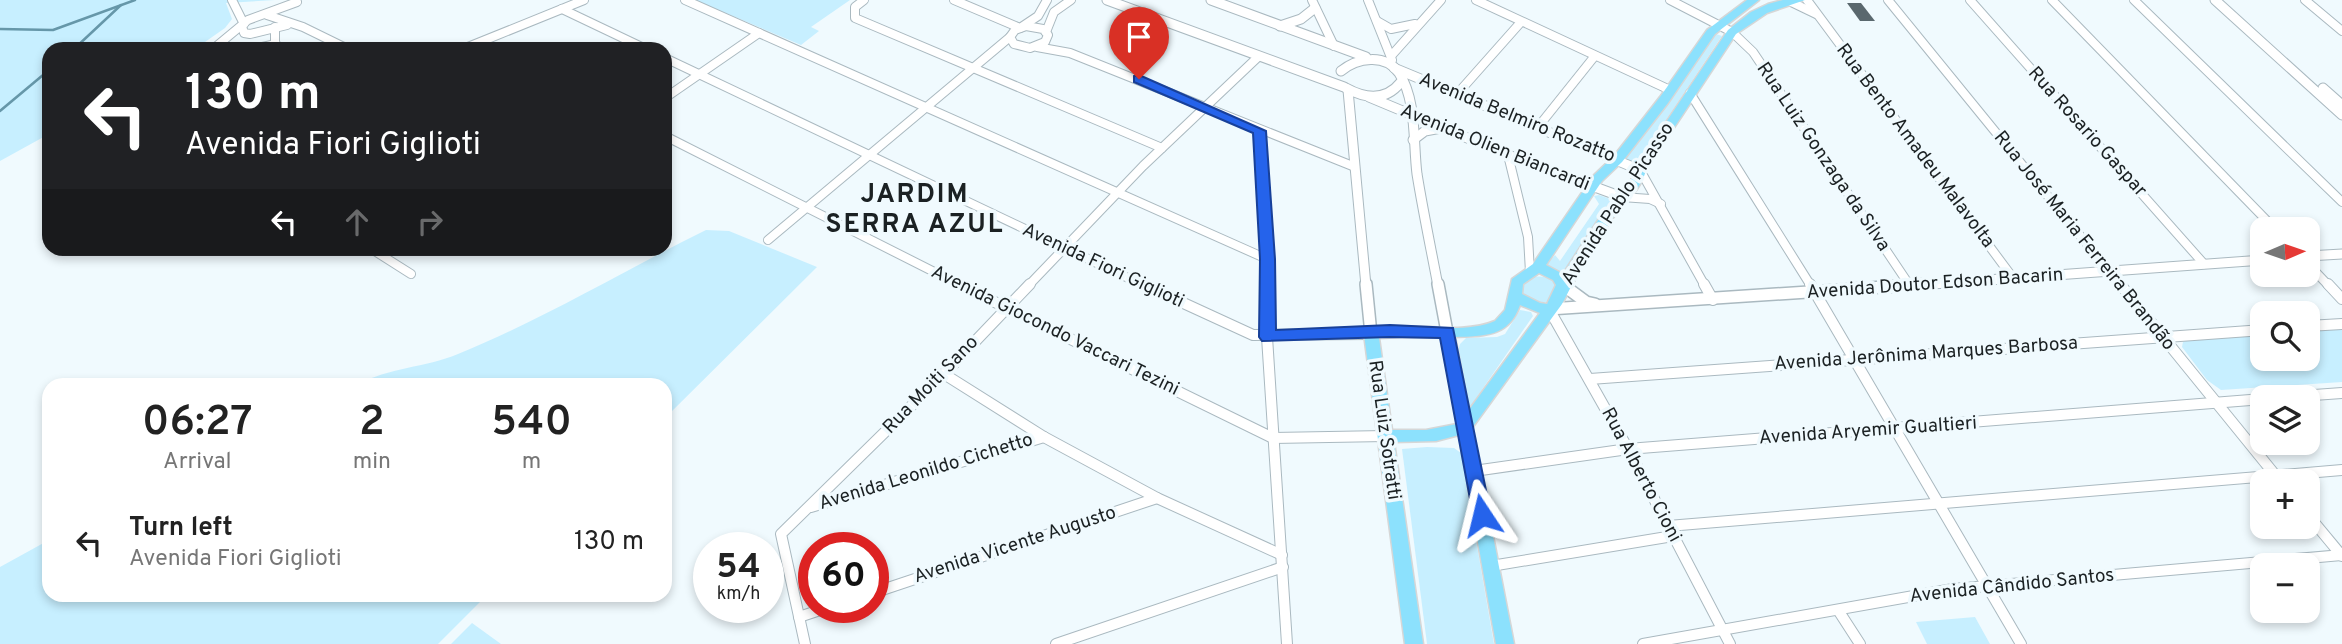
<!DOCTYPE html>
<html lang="en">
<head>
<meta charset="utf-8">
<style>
  body { margin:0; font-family:Overpass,sans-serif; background:#f2f2f2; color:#222; height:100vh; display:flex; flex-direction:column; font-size:26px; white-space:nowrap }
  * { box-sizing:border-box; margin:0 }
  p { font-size:23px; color:#767676 }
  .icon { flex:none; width:38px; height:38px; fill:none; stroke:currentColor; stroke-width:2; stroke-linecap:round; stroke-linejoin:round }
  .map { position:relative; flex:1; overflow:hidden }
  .details { position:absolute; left:42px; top:378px; width:630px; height:224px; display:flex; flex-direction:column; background:#fff; border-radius:21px; box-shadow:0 4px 10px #0003 }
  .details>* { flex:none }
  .top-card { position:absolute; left:42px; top:42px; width:630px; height:214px; border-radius:21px; box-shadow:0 4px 10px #0003; background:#202124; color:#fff; overflow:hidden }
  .needle { width:46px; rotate:88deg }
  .buttons { position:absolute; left:2250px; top:217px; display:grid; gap:14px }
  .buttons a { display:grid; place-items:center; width:70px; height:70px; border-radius:14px; background:#fff; box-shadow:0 4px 10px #0003; font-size:35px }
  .speed { position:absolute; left:693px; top:532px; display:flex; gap:14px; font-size:35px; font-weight:700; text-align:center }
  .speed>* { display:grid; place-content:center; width:91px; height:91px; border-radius:50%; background:#fff; box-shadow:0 4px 10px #0003; line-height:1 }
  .speed small { font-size:18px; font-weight:400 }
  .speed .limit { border:10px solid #d22; background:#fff; color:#111 }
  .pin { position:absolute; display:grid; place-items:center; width:60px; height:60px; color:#fff; margin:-72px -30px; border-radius:50% 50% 50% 0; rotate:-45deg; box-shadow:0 0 7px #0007 }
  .pin .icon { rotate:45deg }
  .me { position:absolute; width:77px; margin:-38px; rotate:350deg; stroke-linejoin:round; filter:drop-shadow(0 0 5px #0008) }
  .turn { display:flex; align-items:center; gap:24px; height:147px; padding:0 28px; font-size:32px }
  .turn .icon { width:91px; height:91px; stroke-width:2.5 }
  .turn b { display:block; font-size:49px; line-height:60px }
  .lanes { display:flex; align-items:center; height:66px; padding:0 28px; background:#0003; justify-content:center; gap:35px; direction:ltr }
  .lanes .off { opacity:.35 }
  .eta { display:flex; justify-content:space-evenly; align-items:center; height:119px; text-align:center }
  .eta b { font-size:42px; font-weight:600; line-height:49px }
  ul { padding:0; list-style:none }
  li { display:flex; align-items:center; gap:21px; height:91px; padding:0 28px }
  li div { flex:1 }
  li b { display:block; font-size:26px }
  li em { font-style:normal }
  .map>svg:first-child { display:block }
</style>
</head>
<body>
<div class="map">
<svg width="2342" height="644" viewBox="0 0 2342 644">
  <rect width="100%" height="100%" fill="#f0fafe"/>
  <!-- green -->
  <g fill="#c7efff">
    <polygon points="0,0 275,0 226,3 232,19 225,28 195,49 49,49 49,134 0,161"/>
    <polygon points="695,0 850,0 811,27 819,31 801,45"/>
    <polygon points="1716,34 1722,36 1636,165 1624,160"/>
    <polygon points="1599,195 1613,200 1601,214 1562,274 1545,266 1555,255 1560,261 1599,204 1594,196"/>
    <path d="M706,230L729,231L817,267L665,418V385H357C389,367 425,368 458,354C544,319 623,271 706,230Z"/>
    <path d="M1530,277C1542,276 1553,276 1557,289L1550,301L1541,303L1525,299L1520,288L1523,281Z"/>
    <polygon points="1520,310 1531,312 1533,316 1470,407 1466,405 1457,354 1460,344 1466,338 1497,337 1505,334"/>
    <polygon points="2342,327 2342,382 2221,390 2207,380 2182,347 2183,342 2189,340 2263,334 2263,359 2308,359 2308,330"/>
    <polygon points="1427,447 1454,448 1461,453 1494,644 1427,644 1402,449"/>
    <polygon points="49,540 49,595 487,595 438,644 0,644 0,567"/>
    <polygon points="1975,617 1990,644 1927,644 1916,622"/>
    <polygon points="472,623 501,644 451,644"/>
  </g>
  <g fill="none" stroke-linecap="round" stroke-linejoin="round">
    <!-- stream -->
    <g stroke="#6697a9" stroke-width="2.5">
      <polyline points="0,29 53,30 135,0"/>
      <polyline points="74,49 121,5"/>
      <polyline points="0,111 49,70"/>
    </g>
  </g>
  <!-- building -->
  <polygon fill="#5a686e" points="1847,3 1861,3 1875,21 1860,21"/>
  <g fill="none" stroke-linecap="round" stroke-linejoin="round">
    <!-- minor-far1 casing -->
    <g stroke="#aab9c0" stroke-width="10">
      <g id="minor-far1">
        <polyline points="232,0 244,24"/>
        <polyline points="685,0 1267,259"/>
        <polyline points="864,0 855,7 855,18 1162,148"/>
        <polyline points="954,0 1020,28 1038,16 1047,0"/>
        <polyline points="1312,0 1334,46"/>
        <polyline points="1368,0 1392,60"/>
        <polyline points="1476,0 1670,90"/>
        <polyline points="1670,0 1732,32 1753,52 1910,286"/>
        <polyline points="1807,0 2013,278"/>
        <polyline points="1888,0 2121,286"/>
        <polyline points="1970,0 2204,264"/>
        <polyline points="2052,0 2275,229"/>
        <polyline points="2134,0 2342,202"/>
        <polyline points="2305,0 2342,31"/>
        <polyline points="1789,1 1816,14"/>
        <polyline points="562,9 646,49"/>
        <polyline points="267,15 303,27 348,49"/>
        <polyline points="1377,21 1391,29 1415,24"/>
        <polyline points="242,26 244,33 250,34 287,25"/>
        <polygon points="1026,26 1043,29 1048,35 1045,42 1030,48 1014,44 1010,37 1015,30"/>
        <polyline points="275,27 275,49"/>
        <polyline points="1046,32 1054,12 1071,0"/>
        <polyline points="1037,47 1070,53 1355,167"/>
        <polyline points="258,48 276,44"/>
        <polyline points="213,49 248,20 297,2"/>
        <polyline points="463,49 584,0"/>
        <polyline points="1391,56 1441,0"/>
        <polyline points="665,58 1145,286"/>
        <polyline points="1458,93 1521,22"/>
        <polyline points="1690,93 1811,286"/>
        <polyline points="665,98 759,33"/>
        <polyline points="1538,127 1594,57"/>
        <polyline points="1259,131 1267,286"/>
        <polyline points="665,136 962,286"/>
        <polyline points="1508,155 1528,237 1530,272"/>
        <polyline points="1640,170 1705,286"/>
        <polyline points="1622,197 1650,199 1661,204"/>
        <polyline points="768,240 1010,37"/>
        <polyline points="370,248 411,274"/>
        <polyline points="2308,264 2329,286"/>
        <polyline points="1028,286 1143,166 1258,57"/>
      </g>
    </g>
    <!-- minor casing -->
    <g stroke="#aab9c0" stroke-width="12">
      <g id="minor">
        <polyline points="958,284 1273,438 1385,436"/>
        <polyline points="1142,284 1253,335 1371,334"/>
        <polyline points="1267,284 1267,337 1287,644"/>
        <polyline points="1704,284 1713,300"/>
        <polyline points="1810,284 2021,644"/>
        <polyline points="2120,284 2280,481"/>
        <polyline points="2328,284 2342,299"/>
        <polyline points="1549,309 1628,449 1730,644"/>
        <polyline points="2308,326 2342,324"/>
        <polyline points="944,374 1044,437 1157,498 1282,555"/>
        <polyline points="1590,379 2263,330"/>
        <polyline points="2285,397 2342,393"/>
        <polyline points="1474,471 1628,449 2263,399"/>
        <polyline points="811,507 1044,437"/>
        <polyline points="2308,515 2342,556"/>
        <polyline points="1668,526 2342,470"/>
        <polyline points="1491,566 1673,536"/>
        <polyline points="873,593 1157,498"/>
        <polyline points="1838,610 1860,644"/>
        <polyline points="799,617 829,607"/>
        <polyline points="805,644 781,534 944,374 1030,284"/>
        <polyline points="1056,644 1283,567"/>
        <polyline points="1643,644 1953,589 2342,555"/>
      </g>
    </g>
    <!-- tertiary-far1 casing -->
    <g stroke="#aab9c0" stroke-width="11">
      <g id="tertiary-far1">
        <polyline points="1107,0 1344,87"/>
        <polyline points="1211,0 1366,57"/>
        <polyline points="2215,0 2342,115"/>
        <polyline points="1280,26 1301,19 1315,8"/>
        <polyline points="1394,68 1640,170"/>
        <path d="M1341,71C1357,58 1385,53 1399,73C1417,100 1413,143 1417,174C1423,211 1431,249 1438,286"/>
        <path d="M1346,88C1366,99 1386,101 1401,82"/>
        <polyline points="2323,88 2342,105"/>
        <polyline points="1348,90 1366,286"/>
        <polyline points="1369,97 1508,155 1622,197"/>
        <polyline points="1413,140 1425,131 1441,128"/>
        <polyline points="2308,256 2342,254"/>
        <polyline points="1905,286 2263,260"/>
      </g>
    </g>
    <!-- tertiary casing -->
    <g stroke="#aab9c0" stroke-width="14">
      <g id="tertiary">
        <polyline points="1366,284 1371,334"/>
        <polyline points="1438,284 1447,332"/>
        <polyline points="1563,285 1586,302 1595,304"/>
        <polyline points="1549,309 1929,284"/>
      </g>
    </g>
    <!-- primary casing -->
    <g stroke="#d6d7d7" stroke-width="3">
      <path id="primary" d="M1747,0H1759L1715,34L1668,103L1622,162L1602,181L1546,265L1563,274L1602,214L1631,180L1636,167L1728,30L1751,12L1768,4L1783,0H1805L1767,13L1736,34L1646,170C1641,190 1624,203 1612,219C1593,245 1577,275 1562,304L1472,428L1514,644H1496L1459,435L1436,441L1394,442L1423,644H1405L1364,334L1366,330C1406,319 1457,337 1495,321L1505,310L1512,279L1533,264L1594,175L1614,156L1660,97L1707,30ZM1539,273L1553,280L1556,285L1547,304L1540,303L1522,294L1523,284ZM1520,305L1540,313L1469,410L1455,337C1484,336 1509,337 1520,305ZM1400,337H1441L1457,424L1426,430H1392L1379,338Z"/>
    </g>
    <!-- minor-far1 -->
    <use href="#minor-far1" stroke="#fff" stroke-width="8"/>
    <!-- minor -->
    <use href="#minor" stroke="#fff" stroke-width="10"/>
    <!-- tertiary-far1 -->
    <use href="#tertiary-far1" stroke="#fff" stroke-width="9"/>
    <!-- tertiary -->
    <use href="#tertiary" stroke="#fff" stroke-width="11"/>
    <!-- primary -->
    <use href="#primary" fill="#8ce1fd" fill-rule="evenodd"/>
  </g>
  <!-- route -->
  <polygon fill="#2563eb" stroke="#184099" stroke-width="2" points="1139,75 1266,131 1275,259 1276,330 1390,325 1453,328 1491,515 1488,521 1482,523 1476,521 1473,515 1440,338 1390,337 1262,341 1259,337 1260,259 1253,133 1134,82 1134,76"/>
  <g text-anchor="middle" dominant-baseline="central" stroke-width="7" stroke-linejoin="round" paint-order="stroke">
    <!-- street labels -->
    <g font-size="19" fill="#1b2123" stroke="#f0fafe">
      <text transform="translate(1517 118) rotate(22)">Avenida Belmiro Rozatto</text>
      <text transform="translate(2087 132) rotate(48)">Rua Rosario Gaspar</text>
      <text transform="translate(1915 146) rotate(53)">Rua Bento Amadeu Malavolta</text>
      <text transform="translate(1495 148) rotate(22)">Avenida Olien Biancardi</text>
      <text transform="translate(1823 157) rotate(56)">Rua Luiz Gonzaga da Silva</text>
      <text transform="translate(1618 204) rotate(-57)">Avenida Pablo Picasso</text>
      <text transform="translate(2084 241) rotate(51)">Rua José Maria Ferreira Brandão</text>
      <text transform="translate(1103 266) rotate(25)">Avenida Fiori Giglioti</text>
      <text transform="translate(1935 284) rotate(-4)">Avenida Doutor Edson Bacarin</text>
      <text transform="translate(1055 331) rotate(26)">Avenida Giocondo Vaccari Tezini</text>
      <text transform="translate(1926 354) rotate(-4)">Avenida Jerônima Marques Barbosa</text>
      <text transform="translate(931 385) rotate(-46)">Rua Moiti Sano</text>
      <text transform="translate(1384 430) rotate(82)">Rua Luiz Sotratti</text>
      <text transform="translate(1868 431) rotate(-4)">Avenida Aryemir Gualtieri</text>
      <text transform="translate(926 472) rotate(-17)">Avenida Leonildo Cichetto</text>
      <text transform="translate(1641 475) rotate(62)">Rua Alberto Cioni</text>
      <text transform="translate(1015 545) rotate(-18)">Avenida Vicente Augusto</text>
      <text transform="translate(2012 586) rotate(-6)">Avenida Cândido Santos</text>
    </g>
    <!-- district labels -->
    <g font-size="26" font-weight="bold" letter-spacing="2" fill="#1b2123" stroke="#f0fafe">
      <text x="915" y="195">JARDIM<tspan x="915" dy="30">SERRA AZUL</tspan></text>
    </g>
  </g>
</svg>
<div class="buttons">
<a><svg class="needle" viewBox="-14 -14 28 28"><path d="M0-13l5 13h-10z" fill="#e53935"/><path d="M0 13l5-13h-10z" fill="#767676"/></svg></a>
<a><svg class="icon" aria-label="search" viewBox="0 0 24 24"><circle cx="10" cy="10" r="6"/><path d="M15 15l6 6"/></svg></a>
<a><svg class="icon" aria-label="layers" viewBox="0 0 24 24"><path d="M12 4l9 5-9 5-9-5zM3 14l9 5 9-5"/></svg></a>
<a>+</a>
<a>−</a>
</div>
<div class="speed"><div>54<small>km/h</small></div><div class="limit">60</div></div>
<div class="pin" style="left:1139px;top:79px;background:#d93025"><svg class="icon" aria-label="arrive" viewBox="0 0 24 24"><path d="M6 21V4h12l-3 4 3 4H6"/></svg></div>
<svg class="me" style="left:1482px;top:515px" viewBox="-20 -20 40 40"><path d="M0-17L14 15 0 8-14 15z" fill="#2563eb" stroke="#fff" stroke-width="4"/></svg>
<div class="top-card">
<div class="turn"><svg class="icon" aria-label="left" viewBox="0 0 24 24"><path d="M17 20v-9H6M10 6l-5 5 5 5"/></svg><div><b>130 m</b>Avenida Fiori Giglioti</div></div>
<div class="lanes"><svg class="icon" aria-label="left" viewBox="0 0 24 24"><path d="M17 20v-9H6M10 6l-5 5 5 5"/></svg><svg class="icon off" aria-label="ahead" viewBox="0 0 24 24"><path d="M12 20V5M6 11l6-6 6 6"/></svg><svg class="icon off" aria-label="right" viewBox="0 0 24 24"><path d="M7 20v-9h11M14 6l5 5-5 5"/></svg></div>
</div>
<section class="details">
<div class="eta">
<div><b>06:27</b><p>Arrival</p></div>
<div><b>2</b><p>min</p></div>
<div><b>540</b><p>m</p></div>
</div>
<ul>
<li><svg class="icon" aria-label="left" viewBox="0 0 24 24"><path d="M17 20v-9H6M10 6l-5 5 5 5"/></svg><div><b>Turn left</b><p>Avenida Fiori Giglioti</p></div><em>130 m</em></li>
</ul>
</section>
</div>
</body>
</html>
